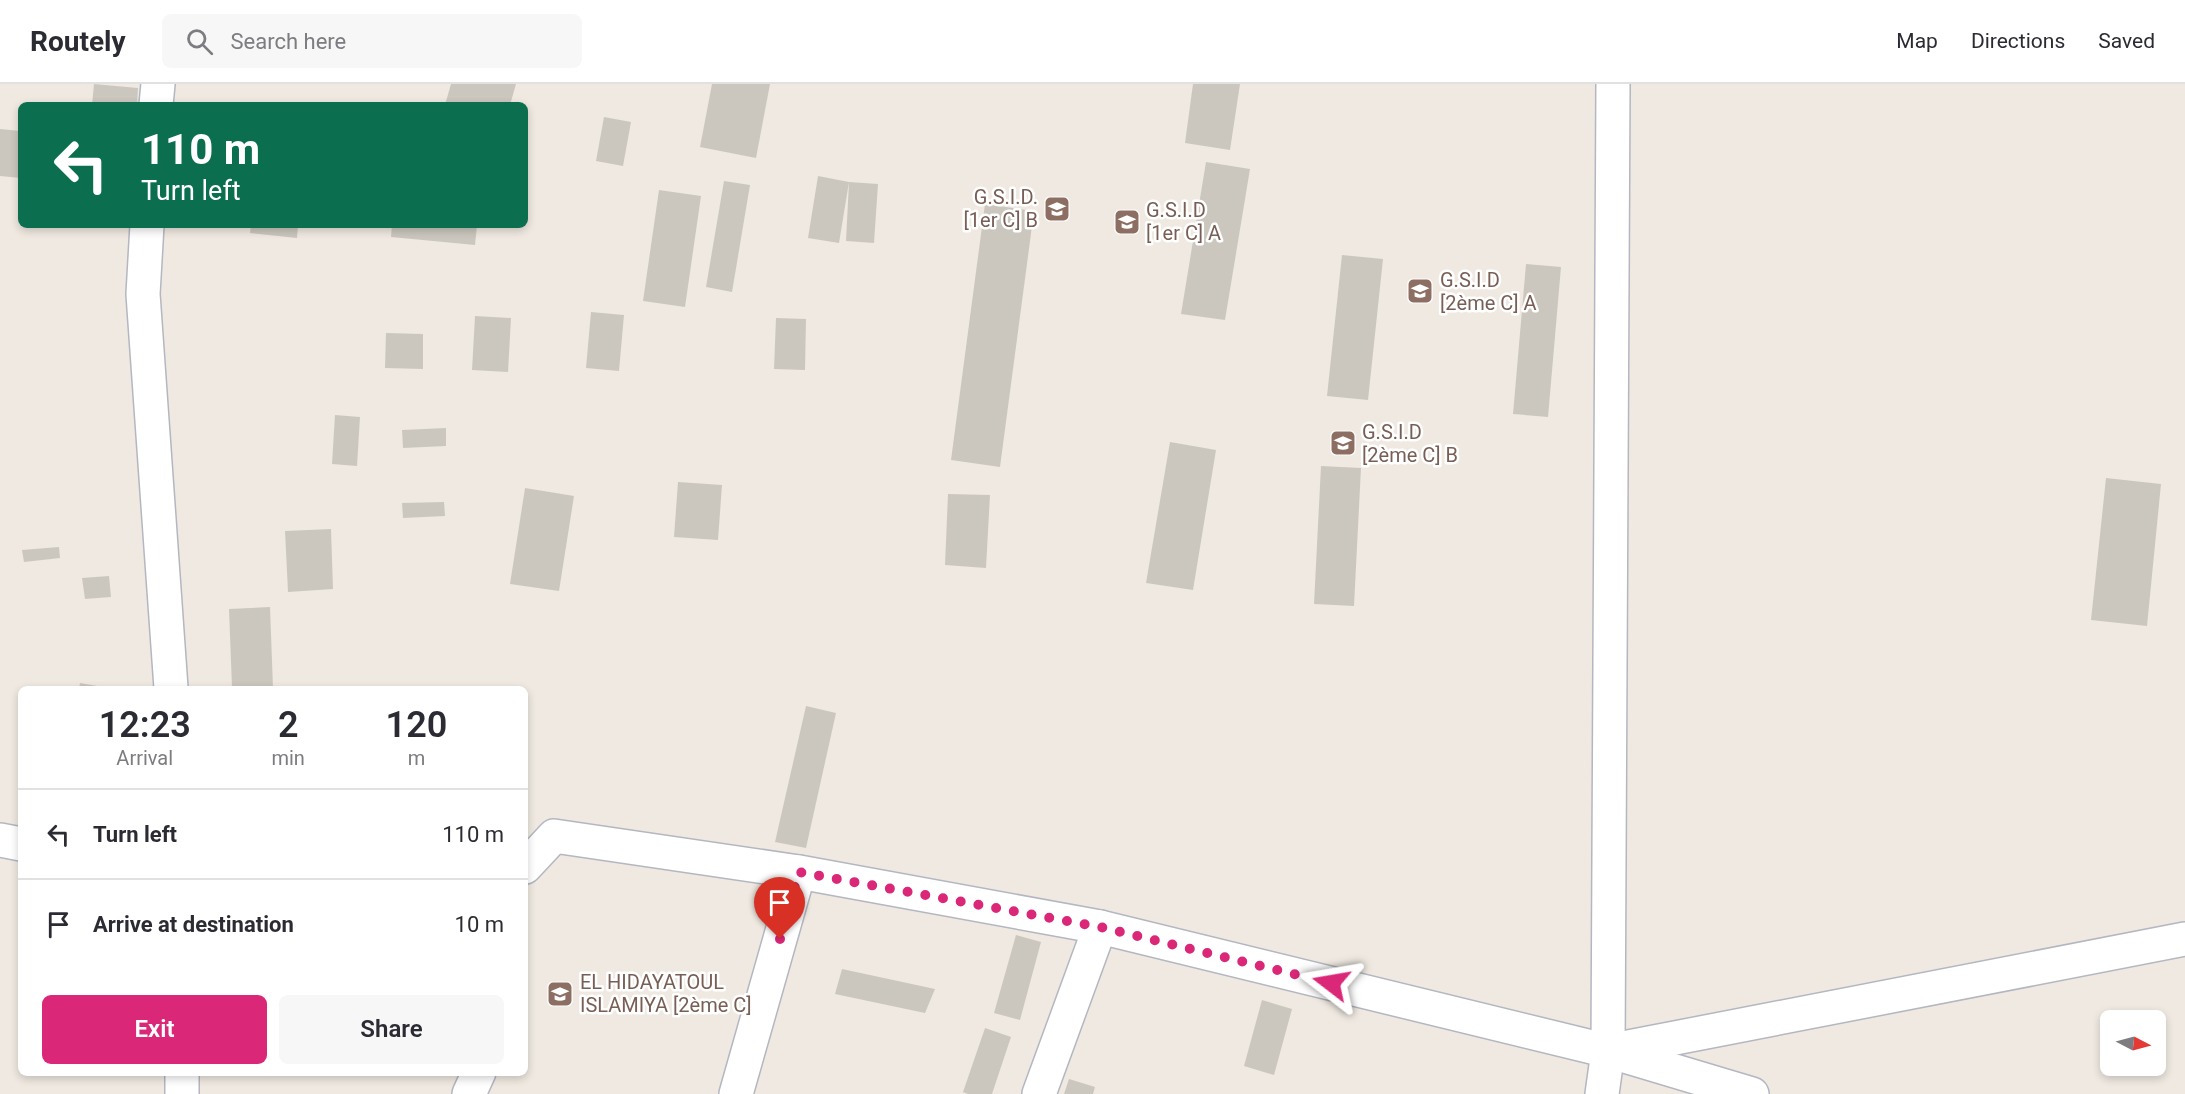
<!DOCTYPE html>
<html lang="en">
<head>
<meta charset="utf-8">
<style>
  body { margin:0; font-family:Roboto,sans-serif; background:#f7f7f7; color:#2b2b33; height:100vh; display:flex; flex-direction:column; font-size:22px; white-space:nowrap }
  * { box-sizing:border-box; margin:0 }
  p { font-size:20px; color:#7c7c81 }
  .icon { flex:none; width:33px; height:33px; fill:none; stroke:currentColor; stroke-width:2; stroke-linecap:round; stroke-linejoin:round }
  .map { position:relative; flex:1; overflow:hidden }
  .panel { position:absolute; left:18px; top:602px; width:510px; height:390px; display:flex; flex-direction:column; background:#fff; border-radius:9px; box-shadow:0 3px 9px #0003 }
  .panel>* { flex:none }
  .top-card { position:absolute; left:18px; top:18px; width:510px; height:126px; border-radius:9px; box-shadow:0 3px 9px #0003; background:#0b6e4f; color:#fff; overflow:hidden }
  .needle { width:39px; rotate:96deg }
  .controls { position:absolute; left:2100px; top:926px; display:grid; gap:12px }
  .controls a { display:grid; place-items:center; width:66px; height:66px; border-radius:9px; background:#fff; box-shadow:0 3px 9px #0003; font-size:30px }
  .pin { position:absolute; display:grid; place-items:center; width:51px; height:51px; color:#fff; margin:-62px -26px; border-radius:50% 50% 50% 0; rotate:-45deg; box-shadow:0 0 6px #0007 }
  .pin .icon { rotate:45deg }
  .me { position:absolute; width:66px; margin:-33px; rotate:284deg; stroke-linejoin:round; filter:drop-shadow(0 0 4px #0008) }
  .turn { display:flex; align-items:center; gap:21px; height:126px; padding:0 24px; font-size:27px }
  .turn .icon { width:78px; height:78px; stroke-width:2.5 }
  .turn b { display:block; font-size:42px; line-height:51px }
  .eta { display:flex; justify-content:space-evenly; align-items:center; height:102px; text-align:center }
  .eta b { font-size:36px; font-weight:600; line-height:42px }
  .primary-button { display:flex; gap:12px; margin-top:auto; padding:12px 24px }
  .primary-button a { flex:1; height:69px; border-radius:9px; background:#db2777; color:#fff; font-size:24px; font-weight:600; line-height:69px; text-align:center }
  .primary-button a+a { background:#f7f7f7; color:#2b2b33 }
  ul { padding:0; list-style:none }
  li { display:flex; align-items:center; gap:18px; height:90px; padding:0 24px; border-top:2px solid #e1e1e2 }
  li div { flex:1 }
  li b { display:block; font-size:22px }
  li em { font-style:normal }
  header { display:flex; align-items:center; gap:36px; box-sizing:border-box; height:84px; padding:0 30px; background:#fff; border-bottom:2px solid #e1e1e2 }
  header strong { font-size:28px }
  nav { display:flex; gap:33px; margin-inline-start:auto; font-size:21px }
  .search { width:420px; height:54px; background:#f7f7f7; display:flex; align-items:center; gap:15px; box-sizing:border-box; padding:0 21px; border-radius:9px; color:#7c7c81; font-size:22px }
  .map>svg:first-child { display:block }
</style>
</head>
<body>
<header>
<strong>Routely</strong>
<div class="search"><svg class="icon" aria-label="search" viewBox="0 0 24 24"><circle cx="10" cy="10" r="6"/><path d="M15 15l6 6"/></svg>Search here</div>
<nav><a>Map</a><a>Directions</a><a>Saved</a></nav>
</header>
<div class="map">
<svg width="2185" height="1010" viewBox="0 0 2185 1010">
  <rect width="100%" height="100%" fill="#efe9e1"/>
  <!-- building -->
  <g fill="#cbc7bf">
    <polygon points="94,0 138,4 137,21 92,21"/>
    <polygon points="451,0 516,0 510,21 445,21"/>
    <polygon points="712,0 770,0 756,74 700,63"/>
    <polygon points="1193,0 1240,0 1230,66 1185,59"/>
    <polygon points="604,33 631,38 623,82 596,77"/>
    <polygon points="0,45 21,47 21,94 0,92"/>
    <polygon points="1206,78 1250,85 1225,236 1181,230"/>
    <polygon points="818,92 849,98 878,100 874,159 846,157 849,98 839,159 808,154"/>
    <polygon points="724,97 750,101 732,208 706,203"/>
    <polygon points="659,106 701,112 685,223 643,217"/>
    <polygon points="985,120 1034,127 1000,383 951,376"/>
    <polygon points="251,141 298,141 297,154 250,149"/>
    <polygon points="392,141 477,141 475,161 391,153"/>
    <polygon points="1342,171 1383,175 1368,316 1327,312"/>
    <polygon points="1526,180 1561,183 1548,333 1513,330"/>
    <polygon points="591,228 624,231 619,287 586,284"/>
    <polygon points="475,232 511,234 508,288 472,286"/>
    <polygon points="776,234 806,235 805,286 774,285"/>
    <polygon points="386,249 423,250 423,285 385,284"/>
    <polygon points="335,331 360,333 357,382 332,380"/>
    <polygon points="446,344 446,362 403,364 402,346"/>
    <polygon points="1170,358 1216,366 1193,506 1146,499"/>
    <polygon points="1321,382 1361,384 1354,522 1314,520"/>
    <polygon points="2106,394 2161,400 2147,542 2091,536"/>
    <polygon points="678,398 722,401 718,456 674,453"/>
    <polygon points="525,404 574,412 559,507 510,500"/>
    <polygon points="948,410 990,411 986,484 945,481"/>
    <polygon points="444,418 445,432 403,434 402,419"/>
    <polygon points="331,445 333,505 288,508 285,447"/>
    <polygon points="59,463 60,474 24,478 22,466"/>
    <polygon points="109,492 111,513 85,515 82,494"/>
    <polygon points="270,523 273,604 232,604 229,525"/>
    <polygon points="80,599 103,603 102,604 79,604"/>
    <polygon points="806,622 836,629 806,764 775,758"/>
    <polygon points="1016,851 1041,858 1020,936 994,929"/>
    <polygon points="842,885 935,905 925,929 835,910"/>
    <polygon points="1262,916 1292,925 1274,991 1244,982"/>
    <polygon points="985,944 1011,953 992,1010 968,1010 963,1008"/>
    <polygon points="1069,995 1095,1003 1093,1010 1064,1010"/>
  </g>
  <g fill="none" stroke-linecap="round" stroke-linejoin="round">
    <!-- minor casing -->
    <g stroke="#b4b7c1" stroke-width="36">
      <g id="minor">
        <polyline points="0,756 21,760"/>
        <polyline points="525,783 554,752 799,788 1100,843 1608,967 1752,1010"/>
        <polyline points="1613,966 2185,855"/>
        <polyline points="469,1010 479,988"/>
        <polyline points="736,1010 799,788"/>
        <polyline points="1039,1010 1100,843"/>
        <polyline points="1602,1010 1608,967 1613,0"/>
      </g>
    </g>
    <!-- tertiary casing -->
    <g stroke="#b4b7c1" stroke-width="36">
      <g id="tertiary">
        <polyline points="156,21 158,0"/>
        <polyline points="147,141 143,210 171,604"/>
        <polyline points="182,1010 182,988"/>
      </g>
    </g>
    <!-- minor -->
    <use href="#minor" stroke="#fff" stroke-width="33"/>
    <!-- tertiary -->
    <use href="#tertiary" stroke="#fff" stroke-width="33"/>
  </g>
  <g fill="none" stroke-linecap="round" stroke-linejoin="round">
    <!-- route -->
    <polyline stroke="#db2777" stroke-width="10" stroke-dasharray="0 18" points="780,855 799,788 1100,843 1331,899"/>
  </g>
  <!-- icons -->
  <defs>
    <g id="school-square" transform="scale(1.35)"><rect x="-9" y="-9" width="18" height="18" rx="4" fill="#8d6e63" stroke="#fff"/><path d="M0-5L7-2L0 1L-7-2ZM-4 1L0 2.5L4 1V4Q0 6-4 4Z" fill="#fff"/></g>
  </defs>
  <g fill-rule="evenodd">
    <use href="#school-square" x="1057" y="125"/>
    <use href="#school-square" x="1127" y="138"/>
    <use href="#school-square" x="1420" y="207"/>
    <use href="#school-square" x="1343" y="359"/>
    <use href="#school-square" x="560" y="910"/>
  </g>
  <g text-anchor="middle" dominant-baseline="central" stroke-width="5" stroke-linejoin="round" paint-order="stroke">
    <!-- education labels -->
    <g font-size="20" fill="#785e54" stroke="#fff" text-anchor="start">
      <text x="1038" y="113" text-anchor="end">G.S.I.D.<tspan x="1038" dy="23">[1er C] B</tspan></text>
      <text x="1146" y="126">G.S.I.D<tspan x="1146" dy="23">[1er C] A</tspan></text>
      <text x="1440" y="196">G.S.I.D<tspan x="1440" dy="23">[2ème C] A</tspan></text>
      <text x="1362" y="348">G.S.I.D<tspan x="1362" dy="23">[2ème C] B</tspan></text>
      <text x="580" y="898">EL HIDAYATOUL<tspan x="580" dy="23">ISLAMIYA [2ème C]</tspan></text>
    </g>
  </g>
</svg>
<div class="controls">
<a><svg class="needle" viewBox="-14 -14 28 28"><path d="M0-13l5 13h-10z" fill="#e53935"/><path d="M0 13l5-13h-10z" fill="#7c7c81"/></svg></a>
</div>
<div class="pin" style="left:780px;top:855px;background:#d93025"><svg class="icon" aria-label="arrive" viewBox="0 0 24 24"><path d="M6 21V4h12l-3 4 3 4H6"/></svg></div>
<svg class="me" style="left:1331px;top:899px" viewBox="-20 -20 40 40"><path d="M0-17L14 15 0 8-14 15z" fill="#db2777" stroke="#fff" stroke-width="4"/></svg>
<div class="top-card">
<div class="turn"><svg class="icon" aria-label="left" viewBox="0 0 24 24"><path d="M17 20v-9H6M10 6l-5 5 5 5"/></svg><div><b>110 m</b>Turn left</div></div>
</div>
<section class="panel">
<div class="eta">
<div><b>12:23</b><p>Arrival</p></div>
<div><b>2</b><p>min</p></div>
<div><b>120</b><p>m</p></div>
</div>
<ul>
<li><svg class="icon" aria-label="left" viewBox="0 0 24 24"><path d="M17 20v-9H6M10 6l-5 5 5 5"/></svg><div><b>Turn left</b></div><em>110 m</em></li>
<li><svg class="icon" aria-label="arrive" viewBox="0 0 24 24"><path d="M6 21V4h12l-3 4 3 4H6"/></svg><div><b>Arrive at destination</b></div><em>10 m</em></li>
</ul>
<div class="primary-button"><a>Exit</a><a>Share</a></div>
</section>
</div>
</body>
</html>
